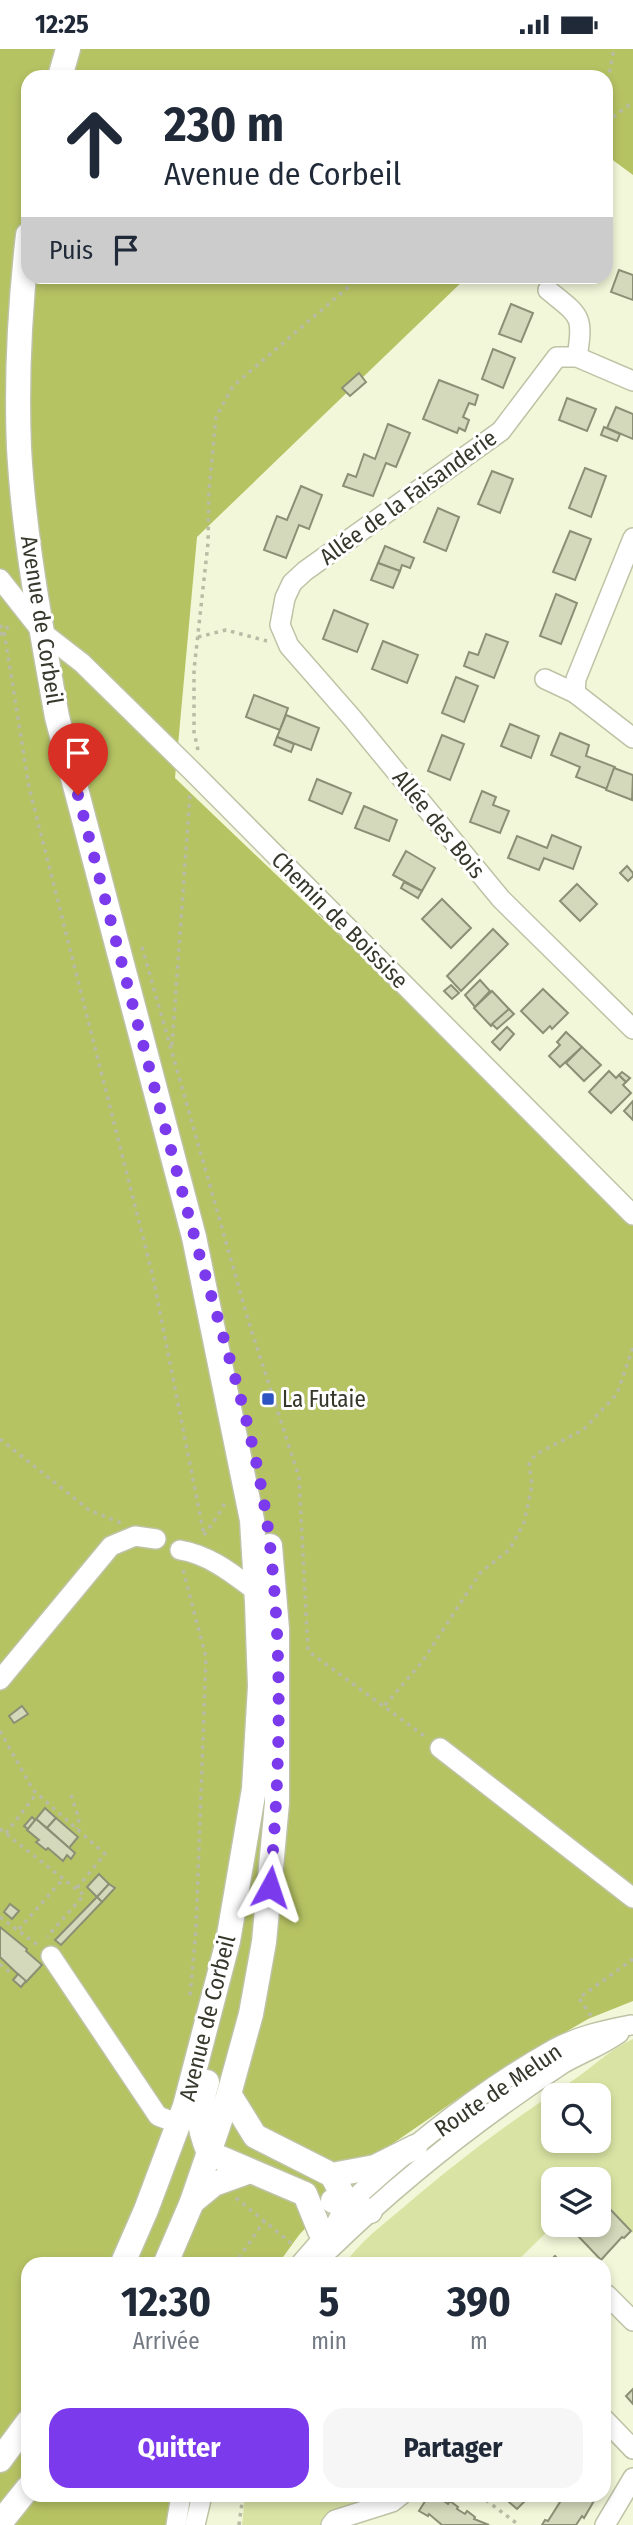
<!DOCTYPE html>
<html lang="fr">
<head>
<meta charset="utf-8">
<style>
  body { margin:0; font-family:"Fira Sans Condensed",sans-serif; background:#f6f6f7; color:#1f2937; height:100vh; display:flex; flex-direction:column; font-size:26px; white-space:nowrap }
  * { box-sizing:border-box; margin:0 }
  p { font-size:23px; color:#747a83 }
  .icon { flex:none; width:38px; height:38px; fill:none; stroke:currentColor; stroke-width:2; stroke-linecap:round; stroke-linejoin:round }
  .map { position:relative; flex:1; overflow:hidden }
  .panel { position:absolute; left:21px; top:2208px; width:590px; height:245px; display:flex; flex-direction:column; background:#fff; border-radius:21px; box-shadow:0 4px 10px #0003 }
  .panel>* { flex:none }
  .guide { position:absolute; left:21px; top:21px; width:592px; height:214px; border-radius:21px; box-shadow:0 4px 10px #0003; background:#fff; color:#1f2937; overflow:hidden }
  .tools { position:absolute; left:541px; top:2034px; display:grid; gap:14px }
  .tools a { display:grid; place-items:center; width:70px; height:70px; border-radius:14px; background:#fff; box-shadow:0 4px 10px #0003; font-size:35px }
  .pin { position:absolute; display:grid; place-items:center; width:60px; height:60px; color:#fff; margin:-72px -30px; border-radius:50% 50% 50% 0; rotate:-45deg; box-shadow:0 0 7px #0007 }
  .pin .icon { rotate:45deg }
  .me { position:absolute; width:77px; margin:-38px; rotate:5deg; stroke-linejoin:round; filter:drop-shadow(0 0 5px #0008) }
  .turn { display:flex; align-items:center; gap:24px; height:147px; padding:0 28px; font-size:32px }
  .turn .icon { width:91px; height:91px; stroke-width:2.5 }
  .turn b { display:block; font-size:49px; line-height:60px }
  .then { display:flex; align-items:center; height:66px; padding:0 28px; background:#0003; gap:14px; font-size:26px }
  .eta { display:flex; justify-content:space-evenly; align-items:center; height:119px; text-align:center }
  .eta b { font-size:42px; font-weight:700; line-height:49px }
  .cta { display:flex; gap:14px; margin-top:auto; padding:14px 28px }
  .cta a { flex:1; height:80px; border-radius:21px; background:#7c3aed; color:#fff; font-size:28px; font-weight:700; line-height:80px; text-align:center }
  .cta a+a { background:#f6f6f7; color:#1f2937 }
  .status { display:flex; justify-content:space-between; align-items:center; height:49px; padding:0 35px; background:#fff; direction:ltr }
  .status svg { height:19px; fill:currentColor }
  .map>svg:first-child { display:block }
</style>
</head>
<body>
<div class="status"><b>12:25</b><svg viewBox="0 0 49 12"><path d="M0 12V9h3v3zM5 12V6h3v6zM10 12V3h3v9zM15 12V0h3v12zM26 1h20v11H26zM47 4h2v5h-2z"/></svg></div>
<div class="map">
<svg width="633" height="2476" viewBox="0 0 633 2476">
  <rect width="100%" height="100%" fill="#f2f7d9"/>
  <!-- green -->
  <g fill="#d9e4a4" fill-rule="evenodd">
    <path d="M633,1990V2184L599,2146L598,2130H553V2175H555L514,2215H503L499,2212L494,2216H344C360,2192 384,2175 405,2157C460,2110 512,2071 572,2032C593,2018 610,2000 633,1990ZM553,2046H598V2091H553Z"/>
    <polygon points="383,2446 323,2476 242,2476 245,2447"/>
  </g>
  <!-- forest -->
  <polygon fill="#b6c363" points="0,0 633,0 633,126 606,106 606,28 28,28 28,228 467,228 197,488 175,729 633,1167 633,1952 588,1970 495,2024 369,2111 299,2186 278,2215 28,2216 28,2446 172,2447 168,2476 0,2476"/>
  <!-- building -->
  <g fill="#d4d9bb" stroke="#8b9075" stroke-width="2">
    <polygon points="619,221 633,226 633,251 611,243"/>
    <polygon points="511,255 533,264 521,293 499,285"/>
    <polygon points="493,300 515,309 503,339 482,330"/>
    <polygon points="359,324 366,333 350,347 342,339"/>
    <polygon points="439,331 478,346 475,356 469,354 463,368 469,371 465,382 459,379 457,384 423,370"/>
    <polygon points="567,349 596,360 587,382 559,371"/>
    <polygon points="616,358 633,365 633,390 607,379"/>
    <polygon points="388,375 410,384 396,418 386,414 373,447 343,437 348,425 356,428 364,405 375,410"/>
    <polygon points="604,378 620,385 617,392 601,386"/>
    <polygon points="585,419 606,427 591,468 569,459"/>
    <polygon points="492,422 513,430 500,464 478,455"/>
    <polygon points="301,437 322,446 309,480 299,476 286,509 264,501 277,467 287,471"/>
    <polygon points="438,459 459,468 446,502 424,493"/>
    <polygon points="570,482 591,490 575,531 553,523"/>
    <polygon points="385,497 414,509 410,519 402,516 400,522 378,514"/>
    <polygon points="378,514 400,522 393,539 371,531"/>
    <polygon points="556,545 577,554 561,595 540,587"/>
    <polygon points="334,561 368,575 357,603 323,590"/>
    <polygon points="486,585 508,593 494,629 464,617 469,603 478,606"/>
    <polygon points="383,592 418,606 407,634 372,620"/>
    <polygon points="456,628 478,637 464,673 442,664"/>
    <polygon points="254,646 288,659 280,681 246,668"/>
    <polygon points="286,666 319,679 311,701 277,688"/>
    <polygon points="510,675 539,687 531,709 501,697"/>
    <polygon points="560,684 589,696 586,707 615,718 607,740 576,728 580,718 551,706"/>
    <polygon points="442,686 464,695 450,731 428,722"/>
    <polygon points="277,688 294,695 291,703 274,696"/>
    <polygon points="614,719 633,726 632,751 606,741"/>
    <polygon points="317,730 351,744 342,765 309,751"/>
    <polygon points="482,742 496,748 493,756 509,762 500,784 470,773"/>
    <polygon points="364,757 397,771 389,792 355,779"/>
    <polygon points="552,786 581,798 573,820 544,809 539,821 508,809 517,787 547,799"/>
    <polygon points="406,802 435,819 422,842 393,826"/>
    <polygon points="627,817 633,824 633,827 628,832 620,824"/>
    <polygon points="404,833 422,842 418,849 401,839"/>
    <polygon points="577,835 597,855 580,872 560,852"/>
    <polygon points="442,850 471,879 451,899 422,870"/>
    <polygon points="493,880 508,895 461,942 447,927"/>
    <polygon points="480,931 490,942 475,958 465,946"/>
    <polygon points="451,936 459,944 452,950 444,942"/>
    <polygon points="543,940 568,964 552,980 550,977 543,984 521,962"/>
    <polygon points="492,942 509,960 491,977 474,959"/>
    <polygon points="509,960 514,965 497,980 492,975"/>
    <polygon points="507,978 514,985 500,1001 492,993"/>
    <polygon points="566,983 582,998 560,1018 549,1007 560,996 557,993"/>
    <polygon points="582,998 601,1016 584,1032 566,1014"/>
    <polygon points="609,1022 616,1029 619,1026 626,1033 623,1036 631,1044 611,1064 589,1043"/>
    <polygon points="622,1023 630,1029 626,1033 619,1026"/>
    <polygon points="633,1052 633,1071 624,1062"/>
    <polygon points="22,1657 28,1665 14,1674 9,1667"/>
    <polygon points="45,1759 56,1769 47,1779 36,1770"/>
    <polygon points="32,1768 35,1771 28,1780 24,1777"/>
    <polygon points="56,1769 78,1788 69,1799 47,1779"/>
    <polygon points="36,1770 75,1804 71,1810 67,1806 63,1812 48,1799 46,1801 36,1793 39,1791 27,1781"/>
    <polygon points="99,1825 109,1835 97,1848 87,1838"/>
    <polygon points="109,1835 115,1839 102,1853 97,1848"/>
    <polygon points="97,1848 102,1853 61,1896 55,1891"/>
    <polygon points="10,1855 19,1862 12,1870 4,1863"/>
    <polygon points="0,1878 27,1900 26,1902 42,1916 26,1933 0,1908"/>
    <polygon points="18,1925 26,1932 21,1938 13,1931"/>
    <polygon points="609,2159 631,2182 624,2189 622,2188 601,2211 579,2188 586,2181 588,2183 598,2175 604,2168 602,2166"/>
    <polygon points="555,2207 564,2216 546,2216"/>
    <polygon points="633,2340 633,2355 626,2347"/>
    <polygon points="604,2419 610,2423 605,2432 604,2432"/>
    <polygon points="429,2446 436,2446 448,2455 450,2452 458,2458 457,2460 465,2465 467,2462 475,2468 474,2470 489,2476 442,2476 429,2465 428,2467 419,2462"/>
    <polygon points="507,2446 531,2446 517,2460 509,2453 511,2451"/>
    <polygon points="559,2446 594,2446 592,2449 595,2450 584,2469 582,2467 576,2476 542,2476 545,2471 548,2472 560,2453 557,2451"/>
  </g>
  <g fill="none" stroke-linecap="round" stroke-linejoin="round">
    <!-- minor casing -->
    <g stroke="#bec3a6" stroke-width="22">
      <g id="minor">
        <path d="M548,241C580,267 584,266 577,308"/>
        <polyline points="633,332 577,308 557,308 501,382 305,522 292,534 285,549 280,576 289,597 352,669 501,850 633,980"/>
        <polyline points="0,530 42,583 82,614 192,722 633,1166"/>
        <polyline points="545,630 575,644 633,689"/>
        <polyline points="575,644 576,630 633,489"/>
        <path d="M180,1501C210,1506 233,1525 257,1543"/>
        <polyline points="0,1631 111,1497 135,1487 156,1490"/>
        <polyline points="440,1699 633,1849"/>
        <polyline points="51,1907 158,2067 179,2075"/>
        <path d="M341,2162C404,2103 479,2042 554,2000C578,1987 605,1981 631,1976"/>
        <path d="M330,2200C401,2131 480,2069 562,2015C581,2004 601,1997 619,1984"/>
        <polyline points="604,2246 607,2246 633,2272"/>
        <polyline points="604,2370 633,2400"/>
        <polyline points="176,2476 181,2446"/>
        <polyline points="195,2476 202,2446"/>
        <polyline points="331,2476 335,2471 392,2453 401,2446"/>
        <polyline points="605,2476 633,2429"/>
      </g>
    </g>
    <!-- major casing -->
    <g stroke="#bec3a6" stroke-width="27">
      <g id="major">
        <polyline points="60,28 68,0"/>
        <path d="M28,186C20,257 16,327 19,399C24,489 41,579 57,668L194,1188L252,1471L257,1553L260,1637L254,1740L228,1892L185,2057L146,2161L122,2216"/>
        <path d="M207,2033C198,2064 196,2073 209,2104L305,2145L320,2182"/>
        <polyline points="229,2045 255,2087 332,2126 375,2118 415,2098"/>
        <polyline points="333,2152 370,2162"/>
        <polyline points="192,2153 214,2135 250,2122"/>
        <polyline points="165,2216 192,2153 229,2045 251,1965 264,1893 277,1754 277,1580 270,1497"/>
        <polyline points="303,2216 338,2176 348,2156 332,2126"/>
        <polyline points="0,2411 28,2373"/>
        <polyline points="0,2474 28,2439"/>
      </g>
    </g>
    <!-- path -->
    <g stroke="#b8bca4" stroke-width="3.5" stroke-dasharray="3.5 5" stroke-linecap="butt">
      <polyline points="606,40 614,0"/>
      <polyline points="606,73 633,53"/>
      <polyline points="0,576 4,582 29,738 153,1228 204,1486"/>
      <polyline points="0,586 12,574"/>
      <polyline points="198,588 226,581 267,592"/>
      <polyline points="198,701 194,683 194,621 208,494 209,442 216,368 233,337 360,228"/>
      <polyline points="142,898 249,1274 299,1428 308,1602 427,1689"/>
      <polyline points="172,996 190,746"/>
      <polyline points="0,1390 89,1461 121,1474"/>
      <polyline points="204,1486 217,1468 226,1452"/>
      <polyline points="183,1521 206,1608 196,1881 190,1947"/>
      <polyline points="385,1656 422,1613 480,1524 509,1501 524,1474 532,1436 529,1415 536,1405 583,1381 617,1345 633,1298"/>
      <polyline points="0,1682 33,1741 105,1805 76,1840"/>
      <polyline points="71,1746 79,1770 77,1780"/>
      <polyline points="0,1780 84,1846 47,1888"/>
      <polyline points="6,1784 37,1744"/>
      <polyline points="0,1868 39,1897"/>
      <polyline points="19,1880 63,1830"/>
      <polyline points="0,1915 13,1926"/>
      <polyline points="591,1967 579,1949 633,1910"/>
      <polyline points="236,2149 292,2195"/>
      <polyline points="234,2216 265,2171"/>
      <polyline points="479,2446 519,2476"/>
      <polyline points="239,2476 243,2446"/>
    </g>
    <!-- minor -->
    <use href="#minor" stroke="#fff" stroke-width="19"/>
    <!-- major -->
    <use href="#major" stroke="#fff" stroke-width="24"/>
  </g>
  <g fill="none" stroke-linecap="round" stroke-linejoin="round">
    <!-- route -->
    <path stroke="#7c3aed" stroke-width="12" stroke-dasharray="0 21.6" d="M78,746C116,892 154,1039 194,1186C222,1289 258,1389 270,1496C283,1609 280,1725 270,1838"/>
  </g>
  <!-- markers -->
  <rect fill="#2e53c2" stroke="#fff" stroke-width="2.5" x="261" y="1343" width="14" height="14" rx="3.5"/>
  <g text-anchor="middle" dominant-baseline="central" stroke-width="6" stroke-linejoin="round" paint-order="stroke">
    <!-- street labels -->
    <g font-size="23" fill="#36382c" stroke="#fff">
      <text transform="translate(408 448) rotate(-36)">Allée de la Faisanderie</text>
      <text transform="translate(42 571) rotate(81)">Avenue de Corbeil</text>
      <text transform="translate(439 775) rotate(51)">Allée des Bois</text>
      <text transform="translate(340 871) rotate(45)">Chemin de Boissise</text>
      <text transform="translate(207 1969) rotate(-76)">Avenue de Corbeil</text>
      <text transform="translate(498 2041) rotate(-34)">Route de Melun</text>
    </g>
    <!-- poi labels -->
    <g font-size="23" fill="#36382c" stroke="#fff" text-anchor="start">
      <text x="282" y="1350">La Futaie</text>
    </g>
  </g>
</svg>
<div class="tools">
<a><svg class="icon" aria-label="search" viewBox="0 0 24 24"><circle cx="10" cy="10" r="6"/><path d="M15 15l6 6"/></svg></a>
<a><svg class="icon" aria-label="layers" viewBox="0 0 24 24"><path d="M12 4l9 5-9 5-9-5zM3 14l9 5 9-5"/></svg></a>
</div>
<div class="pin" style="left:78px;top:746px;background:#d93025"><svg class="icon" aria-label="arrive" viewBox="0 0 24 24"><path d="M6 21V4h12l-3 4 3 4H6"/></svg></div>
<svg class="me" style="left:270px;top:1838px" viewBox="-20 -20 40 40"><path d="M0-17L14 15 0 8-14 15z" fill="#7c3aed" stroke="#fff" stroke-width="4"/></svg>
<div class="guide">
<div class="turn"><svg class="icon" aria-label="ahead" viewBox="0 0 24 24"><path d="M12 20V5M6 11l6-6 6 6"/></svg><div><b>230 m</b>Avenue de Corbeil</div></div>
<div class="then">Puis<svg class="icon" aria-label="arrive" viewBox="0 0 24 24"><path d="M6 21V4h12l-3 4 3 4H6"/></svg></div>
</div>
<section class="panel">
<div class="eta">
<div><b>12:30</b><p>Arrivée</p></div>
<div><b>5</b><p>min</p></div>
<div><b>390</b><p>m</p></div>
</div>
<div class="cta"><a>Quitter</a><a>Partager</a></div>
</section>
</div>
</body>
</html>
